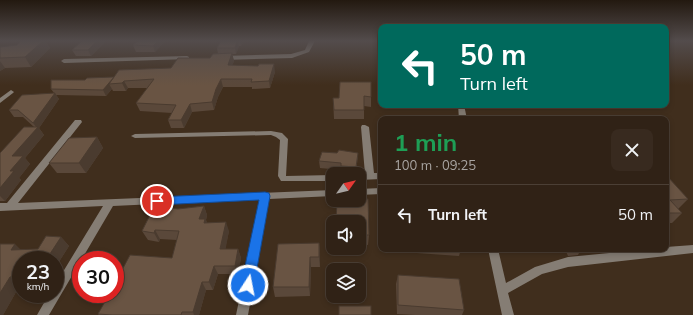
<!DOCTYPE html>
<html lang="en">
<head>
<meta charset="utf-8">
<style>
  body { margin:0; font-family:Mulish,sans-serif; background:#382a1f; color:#f1f3f6; height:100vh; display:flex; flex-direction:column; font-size:15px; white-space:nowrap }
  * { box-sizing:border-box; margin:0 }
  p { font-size:13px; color:#a8a4a1 }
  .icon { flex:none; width:22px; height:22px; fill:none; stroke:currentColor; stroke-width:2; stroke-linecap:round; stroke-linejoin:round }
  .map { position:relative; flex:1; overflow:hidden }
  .details { position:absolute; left:378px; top:116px; width:291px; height:136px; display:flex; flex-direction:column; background:#302216; border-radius:8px; box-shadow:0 2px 6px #0003,0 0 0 1px #4b3f35 }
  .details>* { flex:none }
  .guide { position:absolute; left:378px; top:24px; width:291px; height:84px; border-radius:8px; box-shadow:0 2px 6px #0003,0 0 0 1px #4b3f35; background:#00695c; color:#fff; overflow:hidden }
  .needle { width:26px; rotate:56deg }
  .tools { position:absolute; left:326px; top:167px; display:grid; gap:8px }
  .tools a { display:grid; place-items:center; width:40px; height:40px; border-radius:8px; background:#302216; box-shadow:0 2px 6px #0003,0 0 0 1px #4b3f35; font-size:20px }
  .speed { position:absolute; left:12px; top:251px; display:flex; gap:8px; font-size:20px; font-weight:700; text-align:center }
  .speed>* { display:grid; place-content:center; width:52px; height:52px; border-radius:50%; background:#302216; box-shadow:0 2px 6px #0003,0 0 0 1px #4b3f35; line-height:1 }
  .speed small { font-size:10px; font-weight:400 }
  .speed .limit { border:6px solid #d22; background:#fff; color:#111 }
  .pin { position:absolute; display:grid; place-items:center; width:34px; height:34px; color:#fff; margin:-17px; border:2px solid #fff; border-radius:50%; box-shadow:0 1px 4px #0007 }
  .me { position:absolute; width:44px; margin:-22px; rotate:11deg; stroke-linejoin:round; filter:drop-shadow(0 0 3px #0008) }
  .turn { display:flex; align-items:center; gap:14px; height:84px; padding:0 16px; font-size:18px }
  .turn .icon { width:52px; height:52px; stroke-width:2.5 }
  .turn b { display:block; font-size:28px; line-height:34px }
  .round { display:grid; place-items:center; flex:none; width:42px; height:42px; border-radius:8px; background:#382a1f }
  .headline { display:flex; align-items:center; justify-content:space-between; height:68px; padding:0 16px }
  h1 { font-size:24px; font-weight:700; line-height:30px; color:#1e9e55 }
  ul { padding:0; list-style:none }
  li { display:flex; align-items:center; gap:12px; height:60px; padding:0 16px; border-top:1px solid #4b3f35 }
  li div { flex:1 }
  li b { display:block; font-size:15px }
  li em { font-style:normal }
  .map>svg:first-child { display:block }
</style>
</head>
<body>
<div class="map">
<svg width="693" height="315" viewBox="0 0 693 315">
  <rect width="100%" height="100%" fill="#402e1d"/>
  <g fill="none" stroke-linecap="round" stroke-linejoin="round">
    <!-- minor -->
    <g fill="#857d74" fill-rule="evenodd">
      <polygon points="309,41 315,41 309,52 292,58 222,60 219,58 222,56 291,54 305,50"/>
      <polygon points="187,56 189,57 189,59 64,63 61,61 64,59"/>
      <polygon points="11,90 14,92 13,93 0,103 0,98"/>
      <polygon points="458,105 464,105 467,119 459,119"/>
      <polygon points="75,120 81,120 82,122 18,203 333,190 333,196 269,199 248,315 236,315 260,199 113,206 49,315 37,315 49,294 55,294 55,285 103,206 0,211 0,203 7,203"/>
      <polygon points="362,125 365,125 369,127 374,173 381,173 381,179 359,180 359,174 365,174 361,127"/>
      <polygon points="271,131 282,133 288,139 286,176 333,175 333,181 281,181 278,176 280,140 276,137 271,135 135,138 131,136 135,134"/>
      <polygon points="381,188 381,194 359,195 359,189"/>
      <polygon points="693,245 693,253 568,267 542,274 508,293 514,315 502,315 488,249 498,249 506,283 535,267 568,257 651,249 666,249 666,247"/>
    </g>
  </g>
  <!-- wall -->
  <g fill="#5a483a">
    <polygon points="21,41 45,41 50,48 31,67 5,68 0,71 0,47 17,45"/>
    <polygon points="82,41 106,41 91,56 76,56 72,50"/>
    <polygon points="165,41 155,52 136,52 133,45"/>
    <polygon points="221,41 244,41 241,46 239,46 236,54 232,54 234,61 232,65 275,72 270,88 252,89 252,87 223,87 218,97 214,110 192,112 184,128 171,128 168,120 172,113 140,111 136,103 148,88 128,88 126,91 113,91 112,89 106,96 56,95 59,99 39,128 44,135 25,158 30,164 19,178 21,180 5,201 0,201 0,153 34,127 23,117 14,117 9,110 54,93 51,89 85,80 114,77 171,68 210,58 218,54 217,48"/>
    <polygon points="340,82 371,97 371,107 364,106 364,119 334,119 333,98 339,98"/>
    <polygon points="97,137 103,148 86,173 57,173 49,163"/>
    <polygon points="337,153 358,153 356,174 341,173 341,170 320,168 319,161"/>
    <polygon points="666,177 688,199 678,209 682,213 672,223 666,223"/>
    <polygon points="204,206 207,215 206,220 207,223 229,231 225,249 238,249 241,258 238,274 218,274 213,290 206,290 199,315 99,315 98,314 105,302 101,298 121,272 172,258 177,240 160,239 159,242 148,240 142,231 157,216 178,209"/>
    <polygon points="359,222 369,235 368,245 359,244"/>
    <polygon points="61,237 69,246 55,268 55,260 21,260 21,285 20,285 3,315 0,315 0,244 20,250 38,249"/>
    <polygon points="319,243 320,253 320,267 311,267 310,296 275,297 273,287"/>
    <polygon points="388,249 461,249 459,256 388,251"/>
    <polygon points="565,249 579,249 580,251 578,255 568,256"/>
    <polygon points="398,275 464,310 462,315 415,315 397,314 396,284"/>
  </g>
  <!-- shaded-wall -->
  <g fill="#4a3b2f">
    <polygon points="43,41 45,41 50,48 31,67 25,57"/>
    <polygon points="97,41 106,41 91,56 88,50"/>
    <polygon points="158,41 165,41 155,52 153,46"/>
    <polygon points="237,41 239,46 236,54 235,48"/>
    <polygon points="240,41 244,41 241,46"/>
    <polygon points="232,53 234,61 230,73 228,65"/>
    <polygon points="0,61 5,68 0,71"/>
    <polygon points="274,64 275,72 270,88 269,81"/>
    <polygon points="114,77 109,84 112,89 106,96 103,90"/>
    <polygon points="221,79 223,87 218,97 214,110 212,102 216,89"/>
    <polygon points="124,81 128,88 126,91 122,83"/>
    <polygon points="55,93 59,99 39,128 44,135 25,158 30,164 19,178 21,180 5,201 0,196 0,188 10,171 12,156 37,128 33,123"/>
    <polygon points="190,104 192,112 184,128 181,120"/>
    <polygon points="97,137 103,148 86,173 79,163"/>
    <polygon points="204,206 207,215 206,220 209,228 199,219"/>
    <polygon points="226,222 229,231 224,258 220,249"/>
    <polygon points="155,230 160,239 159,242 154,233"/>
    <polygon points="61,237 69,246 55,268 55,260 46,260"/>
    <polygon points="319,243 320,253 320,267 319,257"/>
    <polygon points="15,244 24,253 11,250"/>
    <polygon points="238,249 241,258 238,274 235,266"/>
    <polygon points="310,257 311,267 310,296 309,287"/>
    <polygon points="214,266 218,274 213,290 209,282"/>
    <polygon points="10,277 20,285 3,315 0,315 0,293"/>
    <polygon points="202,282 206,290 199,315 194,315 193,312"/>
  </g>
  <!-- building -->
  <g fill="#695443" stroke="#4a3b2f">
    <polygon points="21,41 43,41 25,57 0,58 0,47 17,45"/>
    <polygon points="82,41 97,41 88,50 72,50"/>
    <polygon points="138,41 158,41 153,46 133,45"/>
    <polygon points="221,41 237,41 235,48 217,48"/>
    <polygon points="232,53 228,65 258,66 259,64 274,64 269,81 251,82 252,79 221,79 216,89 212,102 190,104 181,120 168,120 176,105 136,103 154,79 124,81 122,83 109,84 119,70 171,68 178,58 210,58 213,54"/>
    <polygon points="114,77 103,90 51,89 51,80 85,80 87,78"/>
    <polygon points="340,82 371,82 371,97 364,96 364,110 334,110 333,98 339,98"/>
    <polygon points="55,93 33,123 18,110 9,110 22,95"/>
    <polygon points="24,127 38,127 12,156 23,156 10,171 14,171 0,188 0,153"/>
    <polygon points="97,137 79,163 49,163 69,138"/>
    <polygon points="339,150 358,153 356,167 341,166 341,163 319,161 322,152 337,153"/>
    <polygon points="666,177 668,177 688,199 670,200 682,213 666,213"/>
    <polygon points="359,198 368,199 369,235 359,235 359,222 336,222 337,200 359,200"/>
    <polygon points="204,206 199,219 205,219 204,223 226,222 220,249 238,249 235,266 214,266 209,282 202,282 193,312 182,312 181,315 112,315 98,314 107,298 101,298 103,294 115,294 115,273 116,272 121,272 130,255 172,258 179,231 155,230 154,233 142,231 150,215 157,216 162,207 178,209"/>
    <polygon points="46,236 61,237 46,260 21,260 21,273 19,276 10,277 0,293 0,244 15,244 11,250 38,249"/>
    <polygon points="319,243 319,257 310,257 309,287 273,287 278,244"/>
    <polygon points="569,249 579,249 580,251 570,252"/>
    <polygon points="398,275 459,279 464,310 398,305"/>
    <rect x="339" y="306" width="32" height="9"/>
  </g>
  <!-- sky -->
  <linearGradient id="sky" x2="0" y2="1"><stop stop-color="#231910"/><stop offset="0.48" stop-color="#534c4c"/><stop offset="1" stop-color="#534c4c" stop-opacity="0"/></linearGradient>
  <rect width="693" height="85" fill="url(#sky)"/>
  <!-- route -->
  <polygon fill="#1a73e8" stroke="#114b97" points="265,192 269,193 270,196 254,285 252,289 248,291 243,289 241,285 259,200 157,205 153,203 152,201 153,198 157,197"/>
</svg>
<div class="tools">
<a><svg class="needle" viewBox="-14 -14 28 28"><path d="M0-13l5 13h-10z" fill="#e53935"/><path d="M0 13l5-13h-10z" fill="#a8a4a1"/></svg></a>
<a><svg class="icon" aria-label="sound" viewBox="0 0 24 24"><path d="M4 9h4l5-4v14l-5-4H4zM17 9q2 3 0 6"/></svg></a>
<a><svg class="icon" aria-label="layers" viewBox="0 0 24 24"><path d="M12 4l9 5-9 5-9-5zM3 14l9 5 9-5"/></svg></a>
</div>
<div class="speed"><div>23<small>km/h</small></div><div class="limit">30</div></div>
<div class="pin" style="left:157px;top:201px;background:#d93025"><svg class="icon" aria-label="arrive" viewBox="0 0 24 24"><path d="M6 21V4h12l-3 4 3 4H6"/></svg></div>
<svg class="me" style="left:248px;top:285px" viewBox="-20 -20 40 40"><circle r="17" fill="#1a73e8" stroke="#fff" stroke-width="3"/><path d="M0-11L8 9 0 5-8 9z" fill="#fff"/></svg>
<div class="guide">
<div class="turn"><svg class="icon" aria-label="left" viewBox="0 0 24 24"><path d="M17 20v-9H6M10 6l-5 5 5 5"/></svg><div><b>50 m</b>Turn left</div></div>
</div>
<section class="details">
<div class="headline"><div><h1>1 min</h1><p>100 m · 09:25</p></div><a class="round"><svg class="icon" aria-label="close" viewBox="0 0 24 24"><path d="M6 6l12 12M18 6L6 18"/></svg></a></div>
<ul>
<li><svg class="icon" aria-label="left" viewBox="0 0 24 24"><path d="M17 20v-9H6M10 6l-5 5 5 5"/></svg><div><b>Turn left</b></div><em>50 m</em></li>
</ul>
</section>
</div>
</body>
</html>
